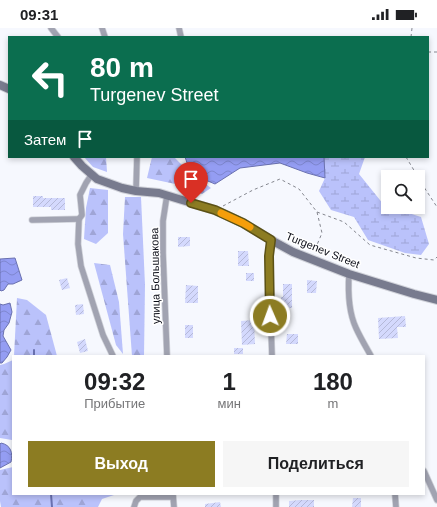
<!DOCTYPE html>
<html lang="ru">
<head>
<meta charset="utf-8">
<style>
  body { margin:0; font-family:Helvetica,sans-serif; background:#f6f6f6; color:#202124; height:100vh; display:flex; flex-direction:column; font-size:15px; white-space:nowrap }
  * { box-sizing:border-box; margin:0 }
  p { font-size:13px; color:#757577 }
  .icon { flex:none; width:22px; height:22px; fill:none; stroke:currentColor; stroke-width:2; stroke-linecap:round; stroke-linejoin:round }
  .map { position:relative; flex:1; overflow:hidden }
  .details { position:absolute; left:12px; top:327px; width:413px; height:140px; display:flex; flex-direction:column; background:#fff; border-radius:0px; box-shadow:0 2px 6px #0003 }
  .details>* { flex:none }
  .guide { position:absolute; left:8px; top:8px; width:421px; height:122px; border-radius:0px; box-shadow:0 2px 6px #0003; background:#0b6e4f; color:#fff; overflow:hidden }
  .buttons { position:absolute; left:381px; top:142px; display:grid; gap:8px }
  .buttons a { display:grid; place-items:center; width:44px; height:44px; border-radius:0px; background:#fff; box-shadow:0 2px 6px #0003; font-size:20px }
  .pin { position:absolute; display:grid; place-items:center; width:34px; height:34px; color:#fff; margin:-41px -17px; border-radius:50% 50% 50% 0; rotate:-45deg; box-shadow:0 0 4px #0007 }
  .pin .icon { rotate:45deg }
  .me { position:absolute; width:44px; margin:-22px; rotate:358deg; stroke-linejoin:round; filter:drop-shadow(0 0 3px #0008) }
  .turn { display:flex; align-items:center; gap:14px; height:84px; padding:0 16px; font-size:18px }
  .turn .icon { width:52px; height:52px; stroke-width:2.5 }
  .turn b { display:block; font-size:28px; line-height:34px }
  .then { display:flex; align-items:center; height:38px; padding:0 16px; background:#0003; gap:8px; font-size:15px }
  .eta { display:flex; justify-content:space-evenly; align-items:center; height:68px; text-align:center }
  .eta b { font-size:24px; font-weight:800; line-height:28px }
  .primary-button { display:flex; gap:8px; margin-top:auto; padding:8px 16px }
  .primary-button a { flex:1; height:46px; border-radius:0px; background:#8c7c22; color:#fff; font-size:16px; font-weight:800; line-height:46px; text-align:center }
  .primary-button a+a { background:#f6f6f6; color:#202124 }
  .status { display:flex; justify-content:space-between; align-items:center; height:28px; padding:0 20px; background:#fff; direction:ltr }
  .status svg { height:11px; fill:currentColor }
  .map>svg:first-child { display:block }
</style>
</head>
<body>
<div class="status"><b>09:31</b><svg viewBox="0 0 49 12"><path d="M0 12V9h3v3zM5 12V6h3v6zM10 12V3h3v9zM15 12V0h3v12zM26 1h20v11H26zM47 4h2v5h-2z"/></svg></div>
<div class="map">
<svg width="437" height="479" viewBox="0 0 437 479">
  <defs>
    <pattern id="forest-firs" width="22" height="20" patternUnits="userSpaceOnUse"><rect width="22" height="20" fill="#bac2fb"/><path d="M5 1l3.5 6h-7zM16 11l3.5 6h-7z" fill="#9fa5d6"/></pattern>
    <pattern id="wetland-marsh" width="20" height="14" patternUnits="userSpaceOnUse"><rect width="20" height="14" fill="#bac2fb"/><path d="M1 5h8M5 5V1M11 12h8M15 12V8" fill="none" stroke="#9fa5d6"/></pattern>
    <pattern id="water-waves" width="16" height="10" patternUnits="userSpaceOnUse"><rect width="16" height="10" fill="#949df3"/><path d="M0 5q4-4 8 0t8 0" fill="none" stroke="#7e86cf"/></pattern>
    <pattern id="building-hatch" width="6" height="6" patternUnits="userSpaceOnUse"><rect width="6" height="6" fill="#d4d9fd"/><path d="M-1 1l2-2M0 6l6-6M5 7l2-2" fill="none" stroke="#b5b9d8"/></pattern>
  </defs>
  <rect width="100%" height="100%" fill="#f6f8fe"/>
  <!-- forest -->
  <g fill="url(#forest-firs)">
    <polygon points="84,129 106,129 107,144 93,139"/>
    <polygon points="152,129 174,129 187,142 211,160 202,166 180,157 147,150"/>
    <polygon points="90,160 108,162 108,205 96,216 84,211 86,180"/>
    <polygon points="125,169 141,169 145,257 144,328 132,328 123,206"/>
    <polygon points="94,235 110,237 119,274 123,326 116,317"/>
    <polygon points="17,270 27,272 46,287 57,328 14,328"/>
    <polygon points="13,332 13,415 12,412 0,410 0,337 4,336"/>
    <polygon points="13,439 13,466 117,466 102,471 98,479 1,479 0,473 0,442"/>
  </g>
  <!-- wetland -->
  <polygon fill="url(#wetland-marsh)" points="324,129 365,129 359,146 384,177 421,189 429,216 421,227 405,225 368,212 354,189 331,182 319,163 325,150"/>
  <!-- water -->
  <g fill="url(#water-waves)" stroke="#6a71b0">
    <polygon points="185,129 324,129 325,150 307,145 280,135 240,140 215,156 191,146"/>
    <polygon points="15,230 22,252 13,256 8,256 4,262 1,263 0,262 0,231"/>
    <polygon points="10,275 12,284 9,295 4,302 3,308 11,322 7,329 2,335 0,335 0,276 3,277"/>
    <path d="M1,415C11,417 13,425 11,434L0,440V416Z"/>
  </g>
  <g fill="none" stroke-linecap="round" stroke-linejoin="round">
    <!-- stream -->
    <g stroke="#6a71b0" stroke-width="2">
      <polyline points="34,322 34,328"/>
      <polyline points="51,466 52,479"/>
    </g>
  </g>
  <!-- building -->
  <g fill="url(#building-hatch)">
    <polygon points="33,168 43,168 43,170 65,170 65,182 51,182 51,179 33,179"/>
    <polygon points="178,209 190,209 190,218 178,219"/>
    <polygon points="238,223 248,223 249,238 238,238"/>
    <rect x="246" y="245" width="8" height="8"/>
    <polygon points="67,250 70,260 62,262 59,252"/>
    <polygon points="307,252 317,253 316,265 307,265"/>
    <polygon points="283,256 292,256 292,280 281,279 281,269 283,269"/>
    <polygon points="186,257 198,258 198,275 185,275"/>
    <polygon points="83,276 84,286 76,287 75,277"/>
    <polygon points="405,288 406,299 397,299 398,310 379,311 378,290"/>
    <polygon points="254,292 255,316 242,317 241,293"/>
    <rect x="185" y="297" width="8" height="13"/>
    <polygon points="287,306 298,306 298,316 286,316"/>
    <polygon points="85,311 88,323 80,325 77,314"/>
    <rect x="234" y="320" width="9" height="6"/>
    <polygon points="353,470 361,470 361,479 352,479"/>
    <polygon points="300,472 314,472 314,479 289,479 289,473"/>
    <polygon points="220,474 221,479 205,479 205,476"/>
  </g>
  <g fill="none" stroke-linecap="round" stroke-linejoin="round">
    <!-- street casing -->
    <g stroke="#d0d2d9" stroke-width="7">
      <g id="street">
        <polyline points="51,0 58,9"/>
        <polyline points="102,0 105,9"/>
        <polyline points="179,0 181,9"/>
        <polyline points="92,146 86,155 80,167 82,187 79,191 78,216 81,238 103,307 113,328"/>
        <polyline points="136,163 137,129"/>
        <polyline points="32,192 79,191"/>
        <polyline points="271,212 269,228 269,239 272,328"/>
        <path d="M349,246C348,262 349,285 356,300C360,309 366,319 371,328"/>
        <polyline points="167,328 163,225 163,193 167,167"/>
        <polyline points="424,443 437,472"/>
        <polyline points="276,466 276,479"/>
        <polyline points="395,466 396,479"/>
        <polyline points="173,467 174,479"/>
        <polyline points="134,479 136,473 140,469 173,469"/>
      </g>
    </g>
    <!-- secondary casing -->
    <g stroke="#d0d2d9" stroke-width="10">
      <g id="secondary">
        <polyline points="0,57 9,61"/>
        <polyline points="74,129 82,138 97,151 122,160 136,163 159,165 215,182 243,195 271,212 293,224 349,246 414,266 437,272"/>
      </g>
    </g>
    <!-- path -->
    <g stroke="#84868e" stroke-width="1" stroke-dasharray="3 3" stroke-linecap="butt">
      <polyline points="411,9 412,0"/>
      <polyline points="428,24 437,24"/>
      <polyline points="406,129 418,149"/>
      <polyline points="418,150 437,179"/>
      <polyline points="223,178 253,162 280,151 299,161 317,184 322,205 314,224"/>
      <polyline points="317,184 344,194 370,217 416,230 434,232 437,229"/>
    </g>
    <!-- street -->
    <use href="#street" stroke="#a1a3b1" stroke-width="5.5"/>
    <!-- secondary -->
    <use href="#secondary" stroke="#787b8e" stroke-width="8"/>
  </g>
  <g fill="none" stroke-linecap="round" stroke-linejoin="round">
    <!-- route casing -->
    <g stroke="#5b5116" stroke-width="10">
      <polyline id="route" points="191,175 215,182 243,195 271,212 269,228 270,288"/>
    </g>
    <!-- route -->
    <use href="#route" stroke="#8c7c22" stroke-width="7"/>
    <!-- slow -->
    <polyline stroke="#f59e0b" stroke-width="7" points="221,185 243,195 250,199"/>
  </g>
  <g text-anchor="middle" dominant-baseline="central" stroke-width="3" stroke-linejoin="round" paint-order="stroke">
    <!-- street labels -->
    <g font-size="11" fill="#090b15" stroke="#fff">
      <text transform="translate(323 222) rotate(22)">Turgenev Street</text>
      <text transform="translate(155 248) rotate(-91)">улица Большакова</text>
    </g>
  </g>
</svg>
<div class="buttons">
<a><svg class="icon" aria-label="search" viewBox="0 0 24 24"><circle cx="10" cy="10" r="6"/><path d="M15 15l6 6"/></svg></a>
</div>
<div class="pin" style="left:191px;top:175px;background:#d93025"><svg class="icon" aria-label="arrive" viewBox="0 0 24 24"><path d="M6 21V4h12l-3 4 3 4H6"/></svg></div>
<svg class="me" style="left:270px;top:288px" viewBox="-20 -20 40 40"><circle r="17" fill="#8c7c22" stroke="#fff" stroke-width="3"/><path d="M0-11L8 9 0 5-8 9z" fill="#fff"/></svg>
<div class="guide">
<div class="turn"><svg class="icon" aria-label="left" viewBox="0 0 24 24"><path d="M17 20v-9H6M10 6l-5 5 5 5"/></svg><div><b>80 m</b>Turgenev Street</div></div>
<div class="then">Затем<svg class="icon" aria-label="arrive" viewBox="0 0 24 24"><path d="M6 21V4h12l-3 4 3 4H6"/></svg></div>
</div>
<section class="details">
<div class="eta">
<div><b>09:32</b><p>Прибытие</p></div>
<div><b>1</b><p>мин</p></div>
<div><b>180</b><p>m</p></div>
</div>
<div class="primary-button"><a>Выход</a><a>Поделиться</a></div>
</section>
</div>
</body>
</html>
